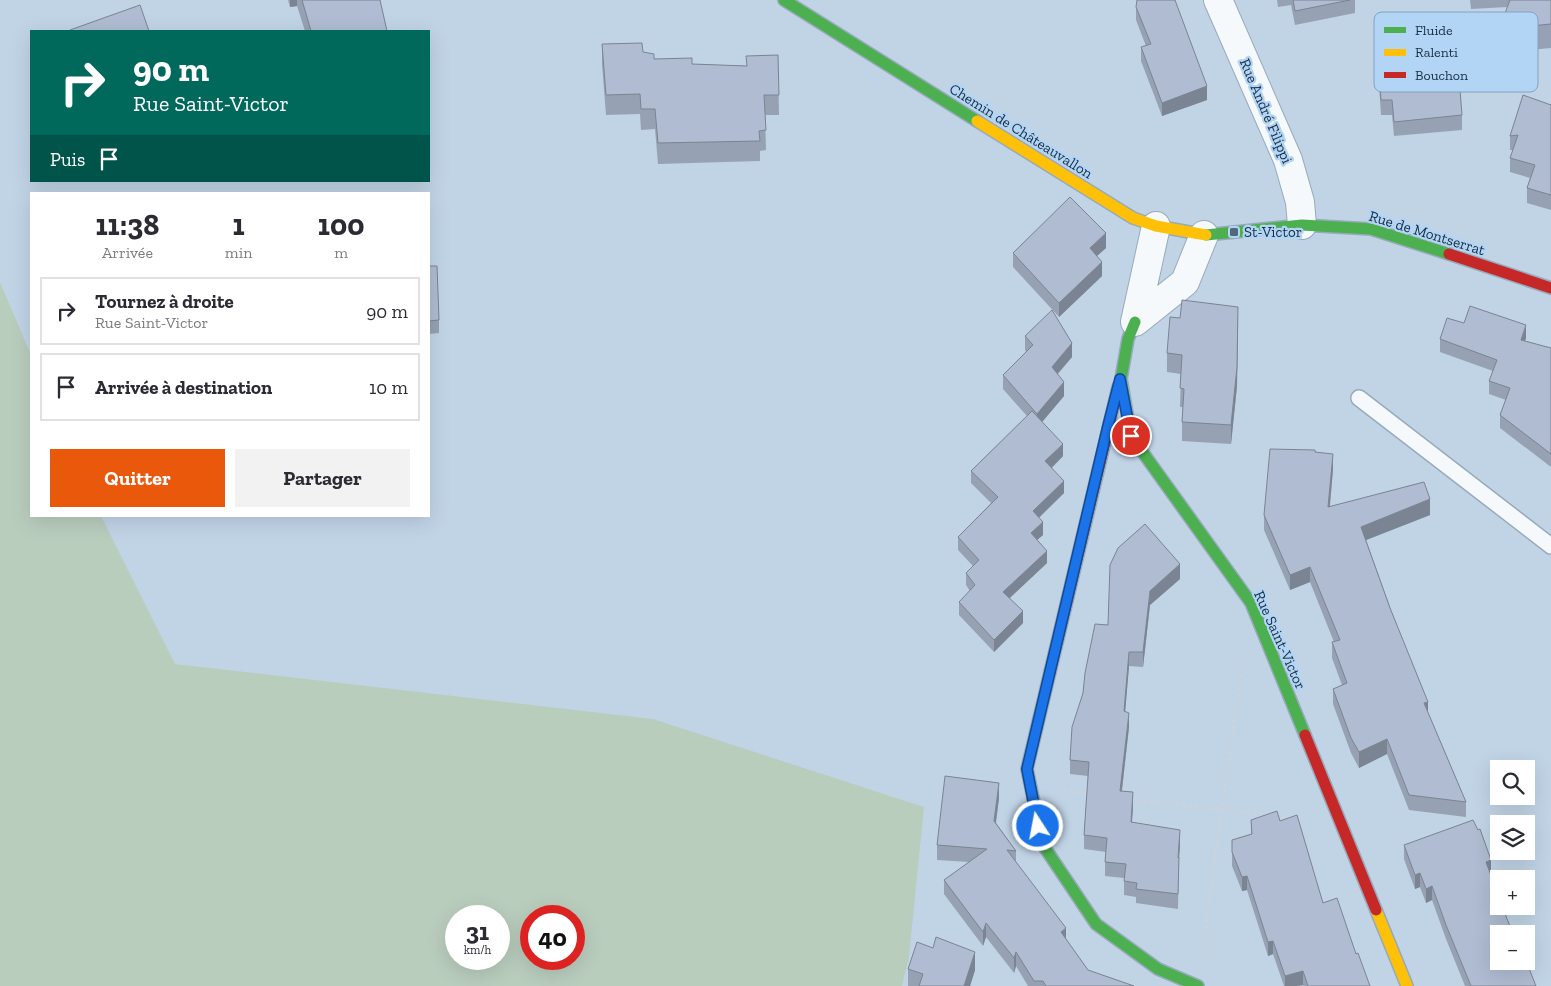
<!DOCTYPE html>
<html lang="fr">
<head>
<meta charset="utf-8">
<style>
  body { margin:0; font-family:"Zilla Slab",serif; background:#f2f2f3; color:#2b2b33; height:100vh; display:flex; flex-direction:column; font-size:19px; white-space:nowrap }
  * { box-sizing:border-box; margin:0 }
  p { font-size:16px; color:#7c7c81 }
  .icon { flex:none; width:28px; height:28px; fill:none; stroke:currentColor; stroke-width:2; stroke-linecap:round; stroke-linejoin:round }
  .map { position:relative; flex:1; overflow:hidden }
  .sheet { position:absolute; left:30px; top:192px; width:400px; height:325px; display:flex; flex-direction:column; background:#fff; border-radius:0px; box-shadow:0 5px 20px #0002 }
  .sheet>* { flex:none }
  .banner { position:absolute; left:30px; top:30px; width:400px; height:152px; border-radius:0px; box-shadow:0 5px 20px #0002; background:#00695c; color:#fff; overflow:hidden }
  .controls { position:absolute; left:1490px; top:760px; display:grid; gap:10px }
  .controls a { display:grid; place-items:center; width:45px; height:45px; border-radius:0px; background:#fff; box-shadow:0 5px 20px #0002; font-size:25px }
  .speed { position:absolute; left:445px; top:905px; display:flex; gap:10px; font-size:25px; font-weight:700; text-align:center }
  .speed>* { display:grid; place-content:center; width:65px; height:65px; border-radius:50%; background:#fff; box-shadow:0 5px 20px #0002; line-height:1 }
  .speed small { font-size:12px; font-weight:400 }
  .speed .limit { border:8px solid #d22; background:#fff; color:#111 }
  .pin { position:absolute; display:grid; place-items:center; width:42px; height:42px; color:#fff; margin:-21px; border:2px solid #fff; border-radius:50%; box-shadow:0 1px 5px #0007 }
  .me { position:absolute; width:55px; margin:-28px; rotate:349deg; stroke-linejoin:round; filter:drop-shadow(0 0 4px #0008) }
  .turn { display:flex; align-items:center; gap:18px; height:105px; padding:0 20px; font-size:22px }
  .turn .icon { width:65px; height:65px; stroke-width:2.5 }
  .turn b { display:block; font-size:35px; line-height:42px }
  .then { display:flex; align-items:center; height:48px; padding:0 20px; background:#0003; gap:10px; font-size:19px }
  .eta { display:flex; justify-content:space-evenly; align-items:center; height:85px; text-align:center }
  .eta b { font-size:30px; font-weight:700; line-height:35px }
  .primary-button { display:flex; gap:10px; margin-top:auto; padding:10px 20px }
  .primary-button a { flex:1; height:58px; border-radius:0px; background:#ea580c; color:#fff; font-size:20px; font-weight:700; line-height:58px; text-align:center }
  .primary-button a+a { background:#f2f2f3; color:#2b2b33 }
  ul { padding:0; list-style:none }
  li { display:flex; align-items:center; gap:15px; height:68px; margin:0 10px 8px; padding:0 10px; border:2px solid #e1e1e2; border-radius:0px }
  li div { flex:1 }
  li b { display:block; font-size:19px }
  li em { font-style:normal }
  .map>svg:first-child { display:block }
</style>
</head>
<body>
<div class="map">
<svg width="1551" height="986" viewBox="0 0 1551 986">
  <rect width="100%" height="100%" fill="#c1d4e6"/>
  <!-- green -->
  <path fill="#b9cdbd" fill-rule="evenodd" d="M0,282L31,355V516H101L175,664L653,719L924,807L909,957L902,986H0ZM456,916H499V959H456ZM531,916H574V959H531Z"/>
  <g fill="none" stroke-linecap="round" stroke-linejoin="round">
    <!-- lane casing -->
    <g stroke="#97aabc" stroke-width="18">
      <polyline id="lane" points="1359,398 1551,546"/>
    </g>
    <!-- street casing -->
    <g stroke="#97aabc" stroke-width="30">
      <g id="street">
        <polyline points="1218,0 1288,160 1300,202 1302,225"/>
        <polyline points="1156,226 1135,322 1185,282 1204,235"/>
      </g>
    </g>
    <!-- fast casing -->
    <g stroke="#97aabc" stroke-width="14">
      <g id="fast">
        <polyline points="784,0 977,121"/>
        <polyline points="1206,235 1302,225 1371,229 1449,254"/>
        <polyline points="1135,322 1128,339 1121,379 1131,436 1251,603 1305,735"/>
        <polyline points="1050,672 1027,769 1043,845 1096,924 1158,969 1198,986"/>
      </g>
    </g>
    <!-- slow casing -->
    <g stroke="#97aabc" stroke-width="14">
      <g id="slow">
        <polyline points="977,121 1133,218 1156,226 1206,235"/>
        <polyline points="1376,910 1407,986"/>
      </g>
    </g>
    <!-- jam casing -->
    <g stroke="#97aabc" stroke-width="14">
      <g id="jam">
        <polyline points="1449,254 1551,288"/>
        <polyline points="1050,672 1118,387"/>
        <polyline points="1305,735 1376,910"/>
      </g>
    </g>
    <!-- path -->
    <g stroke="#cdd3d9" stroke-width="3" stroke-dasharray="2.5 4" stroke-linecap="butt">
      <polyline points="1064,791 1090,794"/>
      <polyline points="1131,799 1268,815"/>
      <polyline points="1275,816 1306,820"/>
      <polyline points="1206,954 1205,930 1242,668"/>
    </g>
    <!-- lane -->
    <use href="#lane" stroke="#f6f9fb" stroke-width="15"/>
    <!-- street -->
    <use href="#street" stroke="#f6f9fb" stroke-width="28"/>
    <!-- fast -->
    <use href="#fast" stroke="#4caf50" stroke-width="11"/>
    <!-- slow -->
    <use href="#slow" stroke="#ffc107" stroke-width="11"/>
    <!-- jam -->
    <use href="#jam" stroke="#c62828" stroke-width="11"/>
  </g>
  <!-- wall -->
  <g fill="#96a2b4">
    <polygon points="288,0 380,0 387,31 305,31 297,6 290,7"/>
    <polygon points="1277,0 1355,0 1355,13 1295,25 1291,5 1278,7"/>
    <polygon points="1470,0 1551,0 1551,48 1499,53 1499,29 1508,7 1471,9"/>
    <polygon points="1136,7 1207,100 1162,116 1141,61 1141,47 1146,46 1136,20"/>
    <polygon points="602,44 643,52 654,59 692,64 746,66 778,55 779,115 765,115 766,150 760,151 760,161 658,164 655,129 641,130 640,114 606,115 602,64"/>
    <polygon points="1379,71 1462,115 1462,130 1394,136 1392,115 1381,115 1379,85"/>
    <polygon points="1551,105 1551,210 1527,203 1527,188 1530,178 1510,172 1510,158 1513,150 1510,150 1510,136"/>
    <polygon points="1106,248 1097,256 1102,276 1059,317 1013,267 1013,253"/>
    <polygon points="429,266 439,320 439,333 429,334"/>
    <polygon points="1464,323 1526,338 1525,341 1551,348 1551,467 1500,428 1500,415 1506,400 1489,394 1489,381 1493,371 1440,352 1440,339"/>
    <polygon points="1238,326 1237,386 1231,444 1182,441 1182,422 1183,407 1180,407 1181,374 1167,372 1167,353"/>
    <polygon points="1025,336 1072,357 1058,374 1064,396 1042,422 1063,456 1052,468 1064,493 1039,518 1043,535 1037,540 1047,563 1010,598 1023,623 994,652 959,615 959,602 970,591 966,585 966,573 973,566 958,550 958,537 991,503 971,483 971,471 1027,416 1003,389 1003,375 1026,352 1025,350"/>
    <polygon points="1315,452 1333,469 1330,507 1430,515 1366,540 1428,713 1466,802 1466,817 1409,810 1387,754 1359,768 1351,753 1333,704 1333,689 1342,685 1332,658 1332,642 1334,642 1310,582 1290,590 1264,530 1264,515"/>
    <polygon points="1180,579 1150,605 1143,667 1129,666 1125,712 1129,727 1122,791 1133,806 1132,822 1180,845 1179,857 1178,909 1136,903 1136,897 1124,895 1124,878 1105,876 1105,862 1106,852 1084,849 1084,835 1088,776 1070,774 1070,760 1108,625"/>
    <polygon points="999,798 996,823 1016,851 1016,862 1066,939 1088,970 1134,986 1028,986 1016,966 1014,973 986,937 983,946 944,894 944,880 969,862 937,860 937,845"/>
    <polygon points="1251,820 1280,821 1323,903 1356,954 1370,986 1303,986 1303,985 1297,986 1284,986 1273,954 1268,956 1247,890 1242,891 1232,866 1232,840 1251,834"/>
    <polygon points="1404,845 1491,873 1490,874 1499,934 1536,986 1465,986 1446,939 1432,900 1426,903 1420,887 1415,889 1404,859"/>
    <polygon points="908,969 975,970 970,986 908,986"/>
  </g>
  <!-- shaded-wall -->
  <g fill="#7a8492">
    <polygon points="290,0 297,0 297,6 290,7"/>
    <polygon points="1207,86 1207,100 1162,116 1162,103"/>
    <polygon points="1106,233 1106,248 1090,262 1090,248"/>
    <polygon points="1102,262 1102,276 1059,317 1059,303"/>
    <polygon points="1238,307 1237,386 1231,444 1231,425"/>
    <polygon points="1526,325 1526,338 1521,353 1521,340"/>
    <polygon points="1072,343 1072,357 1052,380 1052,367"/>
    <polygon points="1064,382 1064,396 1037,428 1037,414"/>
    <polygon points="1063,444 1063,456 1045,474 1045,461"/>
    <polygon points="1333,454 1333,469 1328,523 1328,507"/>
    <polygon points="1064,481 1064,493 1033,523 1033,511"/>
    <polygon points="1430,499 1430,515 1361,542 1361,527"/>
    <polygon points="1043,522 1043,535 1031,545 1031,533"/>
    <polygon points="1047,551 1047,563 1003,604 1003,592"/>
    <polygon points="1180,564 1180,579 1150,605 1143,667 1143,652 1150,591"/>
    <polygon points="1310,567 1310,582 1290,590 1290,575"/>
    <polygon points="1023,611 1023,623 994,652 994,640"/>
    <polygon points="1129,652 1129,666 1124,726 1124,711"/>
    <polygon points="1428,702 1428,717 1424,703"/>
    <polygon points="1129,713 1129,727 1120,805 1120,791"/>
    <polygon points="1387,739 1387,754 1359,768 1359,752"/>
    <polygon points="999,783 999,798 994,835 994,821"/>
    <polygon points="1133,792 1133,806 1131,836 1131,822"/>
    <polygon points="1180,830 1180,845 1178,872 1178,858"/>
    <polygon points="1491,860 1491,873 1486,876 1486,862"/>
    <polygon points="1420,873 1420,887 1415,889 1415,875"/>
    <polygon points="1247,876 1247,890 1242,891 1242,877"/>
    <polygon points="1432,886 1432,900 1426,903 1426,889"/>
    <polygon points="986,923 986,937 983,946 983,932"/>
    <polygon points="1066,928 1066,942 1061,932"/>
    <polygon points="1273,941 1273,954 1268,956 1268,942"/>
    <polygon points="975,952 975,970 970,986 964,986"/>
    <polygon points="1016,952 1016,966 1014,973 1014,958"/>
    <polygon points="1303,971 1303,985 1297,986 1285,986 1285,976"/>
  </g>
  <!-- building -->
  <g fill="#afbcd1" stroke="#7a8492">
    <polygon points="302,0 380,0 387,31 311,31"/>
    <polygon points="1137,0 1175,0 1207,86 1162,103 1141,47 1151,44 1136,7"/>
    <polygon points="1293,0 1350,0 1295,11"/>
    <polygon points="1510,0 1551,0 1551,24 1499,29"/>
    <polygon points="140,5 149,31 70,31 70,30"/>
    <polygon points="642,43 643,52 654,54 654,59 692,58 692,64 747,66 746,56 778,55 779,95 764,95 766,130 759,131 760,141 658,143 655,109 641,109 640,94 606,95 602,44"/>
    <polygon points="1458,65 1462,115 1394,122 1392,100 1381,100 1379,71"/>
    <polygon points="1523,95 1551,105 1551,195 1527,188 1535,165 1510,158 1518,135 1510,136"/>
    <polygon points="1070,197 1106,233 1090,248 1102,262 1059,303 1013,253"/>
    <polygon points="429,266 437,266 439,320 429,321"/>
    <polygon points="1182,300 1238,307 1237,367 1231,425 1182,422 1184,389 1180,388 1182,355 1167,353 1170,317 1180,318"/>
    <polygon points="1470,306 1526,325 1521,340 1551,348 1551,454 1500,415 1510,388 1489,381 1497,360 1440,339 1447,318 1464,323"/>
    <polygon points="1052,310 1072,343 1052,367 1064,382 1037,414 1003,375 1033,345 1025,336"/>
    <polygon points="1032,411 1063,444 1045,461 1064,481 1033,511 1043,522 1031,533 1047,551 1003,592 1023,611 994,640 959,602 975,585 966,573 979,560 958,537 998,497 971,471"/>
    <polygon points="1270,449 1315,450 1315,452 1333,454 1328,507 1424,482 1430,499 1361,527 1390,608 1428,702 1424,703 1466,802 1409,795 1387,739 1359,752 1351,738 1333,689 1347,683 1332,642 1340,640 1310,567 1290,575 1264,515"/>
    <polygon points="1145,524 1180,564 1150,591 1143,652 1129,652 1124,711 1129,713 1120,791 1133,792 1131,822 1180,830 1178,858 1179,857 1178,894 1136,889 1137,883 1124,881 1126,864 1105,862 1107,838 1084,835 1089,762 1070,760 1072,727 1083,693 1085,673 1095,624 1108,625 1110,565 1118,548"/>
    <polygon points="945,776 999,783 994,821 1016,851 1007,850 1066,928 1061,932 1088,970 1134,986 1046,986 1043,981 1034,981 1016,952 1014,958 986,923 983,932 944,880 987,849 937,845"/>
    <polygon points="1277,811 1280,821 1297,815 1323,903 1337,898 1356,954 1358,953 1370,986 1308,986 1303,971 1285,976 1273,941 1268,942 1247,876 1242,877 1232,852 1232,840 1252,834 1251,820"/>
    <polygon points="1473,820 1478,830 1480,829 1491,860 1486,862 1499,897 1499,906 1502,906 1513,934 1499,934 1499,961 1526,961 1536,986 1471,986 1446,925 1432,886 1426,889 1420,873 1415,875 1404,845"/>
    <polygon points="936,937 975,952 964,986 919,986 923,974 908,969 917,942 933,948"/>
  </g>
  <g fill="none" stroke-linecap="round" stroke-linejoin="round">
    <!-- route casing -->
    <g stroke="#114b97" stroke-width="12">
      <polyline id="route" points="1038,826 1027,769 1108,426 1120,379 1131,436"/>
    </g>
    <!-- route -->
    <use href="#route" stroke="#1a73e8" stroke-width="9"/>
  </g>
  <!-- markers -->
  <rect fill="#52687c" stroke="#b2d4f5" stroke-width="2" x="1229" y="227" width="10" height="10" rx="2.5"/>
  <g text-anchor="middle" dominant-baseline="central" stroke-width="4.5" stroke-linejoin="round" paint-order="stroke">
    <!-- street labels -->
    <g font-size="15" fill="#172e43" stroke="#b2d4f5">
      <text transform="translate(1266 111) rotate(67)">Rue André Filippi</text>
      <text transform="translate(1021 131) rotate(32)">Chemin de Châteauvallon</text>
      <text transform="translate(1427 233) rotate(17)">Rue de Montserrat</text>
      <text transform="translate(1280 640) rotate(66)">Rue Saint-Victor</text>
    </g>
    <!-- poi labels -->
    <g font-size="15" fill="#172e43" stroke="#b2d4f5" text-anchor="start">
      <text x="1244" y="232">St-Victor</text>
    </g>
  </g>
  <!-- legend -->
  <rect x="1374" y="12" width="164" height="80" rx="8" fill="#b2d4f5" stroke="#84a2c0" stroke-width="1"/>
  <rect x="1384" y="27" width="22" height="6" fill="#4caf50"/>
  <rect x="1384" y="49" width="22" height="7" fill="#ffc107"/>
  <rect x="1384" y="72" width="22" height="6" fill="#c62828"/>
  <g font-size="14" fill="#172e43">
    <text x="1415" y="35">Fluide</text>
    <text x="1415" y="57">Ralenti</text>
    <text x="1415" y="80">Bouchon</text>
  </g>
</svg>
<div class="controls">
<a><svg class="icon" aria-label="search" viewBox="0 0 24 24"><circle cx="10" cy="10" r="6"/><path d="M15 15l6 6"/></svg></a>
<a><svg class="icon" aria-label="layers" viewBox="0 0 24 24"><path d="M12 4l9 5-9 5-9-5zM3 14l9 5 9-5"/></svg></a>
<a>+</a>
<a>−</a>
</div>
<div class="speed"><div>31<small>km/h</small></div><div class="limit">40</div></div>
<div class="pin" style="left:1131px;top:436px;background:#d93025"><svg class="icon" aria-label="arrive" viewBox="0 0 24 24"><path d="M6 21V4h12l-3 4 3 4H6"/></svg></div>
<svg class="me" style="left:1038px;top:826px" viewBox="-20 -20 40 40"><circle r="17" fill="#1a73e8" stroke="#fff" stroke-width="3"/><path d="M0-11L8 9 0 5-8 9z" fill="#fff"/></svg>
<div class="banner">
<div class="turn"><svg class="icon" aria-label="right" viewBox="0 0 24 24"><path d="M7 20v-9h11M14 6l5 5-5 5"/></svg><div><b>90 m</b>Rue Saint-Victor</div></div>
<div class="then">Puis<svg class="icon" aria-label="arrive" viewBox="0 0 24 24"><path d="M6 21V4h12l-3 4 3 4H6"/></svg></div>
</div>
<section class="sheet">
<div class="eta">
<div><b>11:38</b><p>Arrivée</p></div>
<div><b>1</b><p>min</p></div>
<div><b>100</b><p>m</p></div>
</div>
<ul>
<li><svg class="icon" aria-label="right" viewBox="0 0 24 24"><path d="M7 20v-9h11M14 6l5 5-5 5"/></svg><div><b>Tournez à droite</b><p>Rue Saint-Victor</p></div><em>90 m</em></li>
<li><svg class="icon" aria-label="arrive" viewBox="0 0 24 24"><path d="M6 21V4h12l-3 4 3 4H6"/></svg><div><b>Arrivée à destination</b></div><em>10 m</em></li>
</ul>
<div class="primary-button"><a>Quitter</a><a>Partager</a></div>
</section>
</div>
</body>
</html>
